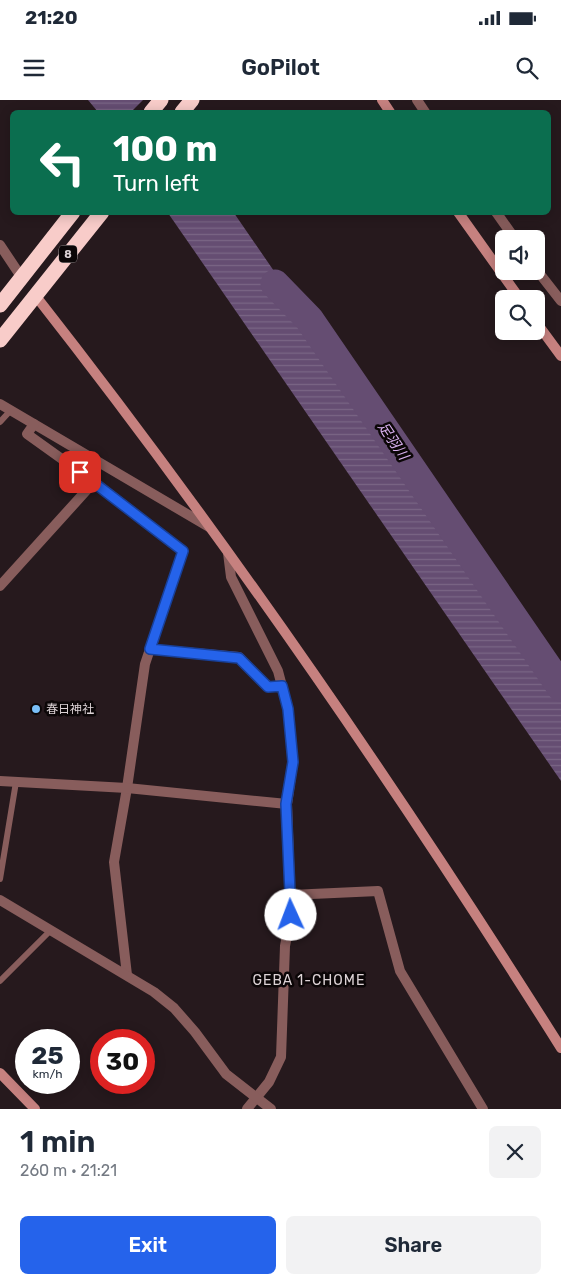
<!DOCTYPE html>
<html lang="en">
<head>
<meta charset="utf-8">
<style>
  body { margin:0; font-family:Rubik,"Noto Sans JP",sans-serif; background:#f2f2f3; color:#1f2937; height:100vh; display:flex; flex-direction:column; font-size:19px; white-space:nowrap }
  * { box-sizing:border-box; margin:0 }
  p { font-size:16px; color:#747a83 }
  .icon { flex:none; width:28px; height:28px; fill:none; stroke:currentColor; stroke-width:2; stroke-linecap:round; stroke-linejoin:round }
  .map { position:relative; height:1009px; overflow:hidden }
  .side { display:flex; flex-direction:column; background:#fff; flex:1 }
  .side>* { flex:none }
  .hud { position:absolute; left:10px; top:10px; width:541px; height:105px; border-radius:8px; box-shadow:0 2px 12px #0003; background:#0b6e4f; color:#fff; overflow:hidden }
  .fabs { position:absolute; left:495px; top:130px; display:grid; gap:10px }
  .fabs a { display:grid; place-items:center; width:50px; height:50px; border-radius:8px; background:#fff; box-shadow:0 2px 12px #0003; font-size:25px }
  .speed { position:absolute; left:15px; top:929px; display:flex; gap:10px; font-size:25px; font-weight:700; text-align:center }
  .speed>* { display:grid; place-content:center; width:65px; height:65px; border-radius:50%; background:#fff; box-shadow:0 2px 12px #0003; line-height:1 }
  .speed small { font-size:12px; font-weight:400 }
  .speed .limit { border:8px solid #d22; background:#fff; color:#111 }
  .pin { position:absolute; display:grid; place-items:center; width:42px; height:42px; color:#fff; margin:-21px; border-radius:10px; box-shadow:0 2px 8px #0006 }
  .me { position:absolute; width:55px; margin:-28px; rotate:358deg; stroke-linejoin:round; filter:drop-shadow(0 0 4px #0008) }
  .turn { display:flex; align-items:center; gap:18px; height:105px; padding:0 20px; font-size:22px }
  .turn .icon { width:65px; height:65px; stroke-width:2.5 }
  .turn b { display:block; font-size:35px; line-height:42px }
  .round { display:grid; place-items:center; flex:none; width:52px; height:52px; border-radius:8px; background:#f2f2f3 }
  .headline { display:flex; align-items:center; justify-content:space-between; height:85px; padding:0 20px }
  h1 { font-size:30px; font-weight:600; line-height:38px }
  .primary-button { display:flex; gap:10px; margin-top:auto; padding:10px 20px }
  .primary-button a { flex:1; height:58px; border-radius:8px; background:#2563eb; color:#fff; font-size:20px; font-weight:600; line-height:58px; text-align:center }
  .primary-button a+a { background:#f2f2f3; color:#1f2937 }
  .status { display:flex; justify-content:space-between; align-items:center; height:35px; padding:0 25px; background:#fff; direction:ltr }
  .status svg { height:14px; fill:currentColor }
  header { display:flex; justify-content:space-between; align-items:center; height:65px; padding:0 20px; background:#fff; font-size:22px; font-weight:600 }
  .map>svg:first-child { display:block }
</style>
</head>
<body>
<div class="status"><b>21:20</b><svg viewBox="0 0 49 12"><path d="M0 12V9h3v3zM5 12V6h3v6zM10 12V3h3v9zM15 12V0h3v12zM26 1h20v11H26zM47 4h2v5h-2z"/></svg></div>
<header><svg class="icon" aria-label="menu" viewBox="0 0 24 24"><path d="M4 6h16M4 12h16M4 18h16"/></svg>GoPilot<svg class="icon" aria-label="search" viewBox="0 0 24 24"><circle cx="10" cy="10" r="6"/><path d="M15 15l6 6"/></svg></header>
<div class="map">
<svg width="561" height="1009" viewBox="0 0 561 1009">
  <defs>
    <pattern id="water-rules" width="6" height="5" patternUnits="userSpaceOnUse" patternTransform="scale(1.25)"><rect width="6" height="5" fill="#654d72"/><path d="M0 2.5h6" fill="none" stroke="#7b6685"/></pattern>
  </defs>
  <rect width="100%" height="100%" fill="#26191d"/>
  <!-- water -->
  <g fill="url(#water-rules)">
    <polygon points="88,0 143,0 131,12 98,12"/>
    <polygon points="168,113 234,113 561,588 561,681"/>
  </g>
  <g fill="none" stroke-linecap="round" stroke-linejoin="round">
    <!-- river -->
    <polyline stroke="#654d72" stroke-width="29" points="275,184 309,219 561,587"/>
    <!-- lane -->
    <g stroke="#885d5c" stroke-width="6">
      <polyline points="0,322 11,310"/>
      <polyline points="0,779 16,682"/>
      <polyline points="0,881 51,830"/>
    </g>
    <!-- street -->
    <g stroke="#885d5c" stroke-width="10">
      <polyline points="417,0 425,12"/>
      <polyline points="496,112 515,139"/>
      <polyline points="0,145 22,178"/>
      <polyline points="536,169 561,201"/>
      <polyline points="0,304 209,427"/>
      <polyline points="34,324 27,334 94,382 183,451 145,564 127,688 114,762 127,875"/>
      <polyline points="228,453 231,477 278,571 288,609 293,662 287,704 291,815 285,846 281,957 269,982 247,1009"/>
      <polyline points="0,486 94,382"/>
      <polyline points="150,549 239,557 268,587 282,586"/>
      <polyline points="0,681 127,688 287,704"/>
      <polyline points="290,795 378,791 400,871 483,1009"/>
      <polyline points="0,800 154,892 174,908 195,932 226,974 271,1009"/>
    </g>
    <!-- secondary -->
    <g stroke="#c6817f" stroke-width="10">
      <polyline points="382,0 390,12"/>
      <polyline points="458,112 520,199"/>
      <path d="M35,195C224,436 398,689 561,948"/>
      <polyline points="536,222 561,256"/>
      <polyline points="0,973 35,1009"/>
    </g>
    <!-- highway -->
    <g stroke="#f8ccc9" stroke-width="15">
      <polyline points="151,12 161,0"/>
      <polyline points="182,12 192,0"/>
      <polyline points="0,205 73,112"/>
      <polyline points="0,240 102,112"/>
    </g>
  </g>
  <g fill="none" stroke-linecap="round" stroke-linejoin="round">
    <!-- route casing -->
    <g stroke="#184099" stroke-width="12">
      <polyline id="route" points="80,372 183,451 150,549 239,558 268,587 282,586 288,609 293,662 286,704 291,815"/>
    </g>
    <!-- route -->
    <use href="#route" stroke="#2563eb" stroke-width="9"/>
  </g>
  <!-- markers -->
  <circle fill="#7abff8" stroke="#0b0607" stroke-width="2" cx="36" cy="609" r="5"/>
  <g text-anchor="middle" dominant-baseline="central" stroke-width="5" stroke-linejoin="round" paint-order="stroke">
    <!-- shield labels -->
    <rect fill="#0b0607" stroke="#9e9698" stroke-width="1" x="59" y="145.5" width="18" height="17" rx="4"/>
    <g font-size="11" font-weight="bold" fill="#ddd3d6">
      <text x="68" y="154">8</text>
    </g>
    <!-- poi labels -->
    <g font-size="12" fill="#ddd3d6" stroke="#0b0607" text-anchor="start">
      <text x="46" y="609">春日神社</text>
    </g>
    <!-- water labels -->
    <g font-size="14" font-style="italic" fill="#d7afed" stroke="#0b0607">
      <text transform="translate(393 341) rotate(56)">足羽川</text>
    </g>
    <!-- neighbourhood labels -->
    <g font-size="14" letter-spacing="1" fill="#ddd3d6" stroke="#0b0607">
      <text x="309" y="880">GEBA 1-CHOME</text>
    </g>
  </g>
</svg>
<div class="fabs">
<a><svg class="icon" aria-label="sound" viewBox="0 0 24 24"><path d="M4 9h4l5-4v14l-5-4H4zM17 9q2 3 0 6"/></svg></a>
<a><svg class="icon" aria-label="search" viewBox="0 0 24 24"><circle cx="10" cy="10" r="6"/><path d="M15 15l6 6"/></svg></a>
</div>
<div class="speed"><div>25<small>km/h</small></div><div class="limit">30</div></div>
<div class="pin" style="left:80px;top:372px;background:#d93025"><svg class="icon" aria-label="arrive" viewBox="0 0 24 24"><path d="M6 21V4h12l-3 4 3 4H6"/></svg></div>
<svg class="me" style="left:291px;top:815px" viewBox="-20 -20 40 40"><circle r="19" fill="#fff"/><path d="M0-13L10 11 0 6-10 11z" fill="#2563eb"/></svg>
<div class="hud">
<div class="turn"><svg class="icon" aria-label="left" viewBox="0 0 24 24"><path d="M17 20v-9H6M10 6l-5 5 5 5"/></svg><div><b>100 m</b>Turn left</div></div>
</div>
</div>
<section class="side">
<div class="headline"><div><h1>1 min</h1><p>260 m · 21:21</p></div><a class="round"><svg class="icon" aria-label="close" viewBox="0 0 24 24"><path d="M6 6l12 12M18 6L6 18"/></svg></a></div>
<div class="primary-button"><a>Exit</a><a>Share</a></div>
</section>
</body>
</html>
